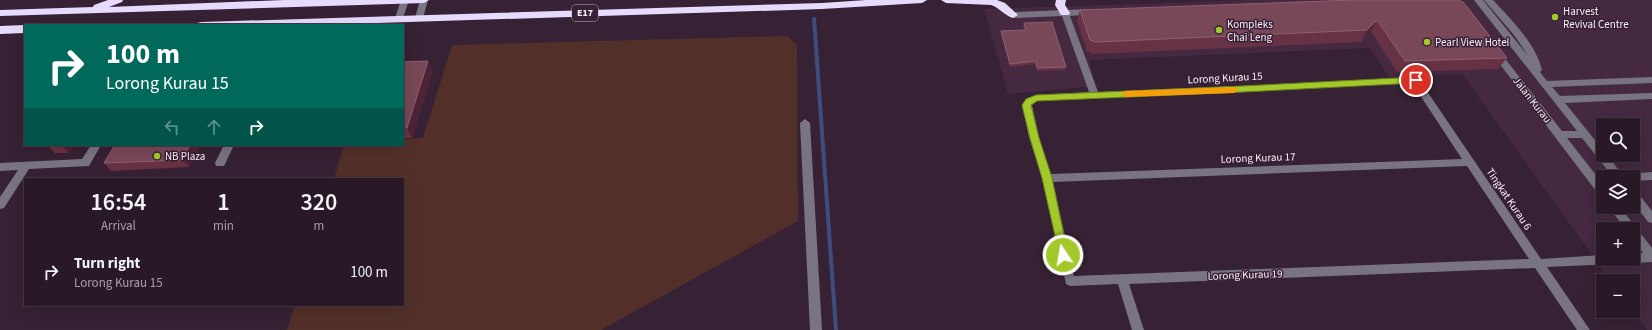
<!DOCTYPE html>
<html lang="en">
<head>
<meta charset="utf-8">
<style>
  body { margin:0; font-family:"Source Sans 3",sans-serif; background:#31222f; color:#f1f3f6; height:100vh; display:flex; flex-direction:column; font-size:15px; white-space:nowrap }
  * { box-sizing:border-box; margin:0 }
  p { font-size:13px; color:#a5a0a7 }
  .icon { flex:none; width:22px; height:22px; fill:none; stroke:currentColor; stroke-width:2; stroke-linecap:round; stroke-linejoin:round }
  .map { position:relative; flex:1; overflow:hidden }
  .sheet { position:absolute; left:24px; top:178px; width:380px; height:128px; display:flex; flex-direction:column; background:#291927; border-radius:0px; box-shadow:0 4px 16px #0002,0 0 0 1px #453844 }
  .sheet>* { flex:none }
  .hud { position:absolute; left:24px; top:24px; width:380px; height:122px; border-radius:0px; box-shadow:0 4px 16px #0002,0 0 0 1px #453844; background:#00695c; color:#fff; overflow:hidden }
  .controls { position:absolute; left:1596px; top:118px; display:grid; gap:8px }
  .controls a { display:grid; place-items:center; width:44px; height:44px; border-radius:0px; background:#291927; box-shadow:0 4px 16px #0002,0 0 0 1px #453844; font-size:20px }
  .pin { position:absolute; display:grid; place-items:center; width:34px; height:34px; color:#fff; margin:-17px; border:2px solid #fff; border-radius:50%; box-shadow:0 1px 4px #0007 }
  .me { position:absolute; width:44px; margin:-22px; rotate:348deg; stroke-linejoin:round; filter:drop-shadow(0 0 3px #0008) }
  .turn { display:flex; align-items:center; gap:14px; height:84px; padding:0 16px; font-size:18px }
  .turn .icon { width:52px; height:52px; stroke-width:2.5 }
  .turn b { display:block; font-size:28px; line-height:34px }
  .lanes { display:flex; align-items:center; height:38px; padding:0 16px; background:#0003; justify-content:center; gap:20px; direction:ltr }
  .lanes .off { opacity:.35 }
  .eta { display:flex; justify-content:space-evenly; align-items:center; height:68px; text-align:center }
  .eta b { font-size:24px; font-weight:600; line-height:28px }
  ul { padding:0; list-style:none }
  li { display:flex; align-items:center; gap:12px; height:52px; padding:0 16px }
  li div { flex:1 }
  li b { display:block; font-size:15px }
  li em { font-style:normal }
  .map>svg:first-child { display:block }
</style>
</head>
<body>
<div class="map">
<svg width="1652" height="330" viewBox="0 0 1652 330">
  <rect width="100%" height="100%" fill="#372134"/>
  <!-- built -->
  <path fill="#442941" fill-rule="evenodd" d="M1253,0H1652V330H1647L1633,311V281H1611L1462,74L1389,77L1370,48L1089,60L1096,86L1008,94L984,9ZM1603,125H1633V155H1603ZM1603,177H1633V207H1603ZM1603,229H1633V259H1603Z"/>
  <!-- green -->
  <polygon fill="#523029" points="787,36 797,45 798,221 601,330 287,330 295,305 403,305 403,179 334,179 344,145 403,145 403,139 423,138 452,45"/>
  <g fill="none" stroke-linecap="round" stroke-linejoin="round">
    <!-- stream -->
    <polyline stroke="#3e4d80" stroke-width="4" points="814,19 836,330"/>
    <!-- minor -->
    <g fill="#787481" fill-rule="evenodd">
      <polygon points="401,0 409,0 403,18 399,21 395,18"/>
      <polygon points="420,0 428,0 423,18 419,21 415,18"/>
      <path d="M1474,0H1483L1529,57L1514,35L1484,0H1493C1512,21 1535,42 1542,70L1540,72L1547,81L1652,77V83L1552,87L1560,96L1652,93V99L1565,103L1603,150V155H1607L1624,177H1613L1582,138H1567L1603,184V196L1599,195L1493,55L1492,53L1493,51H1499L1562,131H1577Z"/>
      <path d="M1091,9L1095,12L1094,14L1070,16L1098,92L1418,78L1541,259L1603,255V259H1619L1618,262L1614,264L1547,267L1590,330H1577L1535,268L1129,284L1144,330H1132L1118,284L1070,286L1066,284L1042,178L1029,137L1022,105L1027,99L1036,95L1089,92L1062,16L1013,18L1009,15L1013,12ZM1412,83L1462,159L1051,174L1039,137L1032,105L1037,101ZM1467,166L1529,259L1074,276L1053,182Z"/>
      <polygon points="805,119 810,123 822,330 810,330 800,123"/>
      <polygon points="91,145 101,145 89,166 29,169 4,208 0,209 0,197 18,170 0,171 0,163 82,159"/>
      <polygon points="224,145 234,145 224,166 216,166 215,163"/>
      <polygon points="1652,172 1652,180 1633,181 1633,177 1628,177 1629,174"/>
      <polygon points="1633,191 1637,192 1652,211 1652,223 1648,222 1633,202"/>
      <polygon points="1609,207 1620,207 1652,248 1652,262 1633,263 1629,261 1628,259 1633,259 1633,253 1643,253 1633,239 1633,229 1625,229"/>
    </g>
    <!-- highway -->
    <g fill="#e6dbfc" fill-rule="evenodd">
      <polygon points="108,0 123,0 122,2 109,7 284,0 429,0 424,3 0,16 0,10 93,7 94,5"/>
      <polygon points="866,0 927,0 922,3 822,9 314,25 196,25 197,23 201,22 822,3"/>
      <path d="M941,0H997L1005,3L1018,15L1013,18C1005,16 1000,8 991,5L946,3Z"/>
      <polygon points="1056,0 1066,0 1065,5 1070,13 1069,15 1061,15 1055,5"/>
      <polygon points="25,25 25,33 0,34 0,26"/>
    </g>
  </g>
  <!-- wall -->
  <g fill="#683245">
    <polygon points="1354,0 1507,58 1498,69 1397,72 1371,31 1361,42 1092,54 1087,51 1077,21 1080,10"/>
    <polygon points="1024,23 1066,67 1065,70 1037,71 1035,64 1010,67 1001,34 1001,31 1025,30 1023,26"/>
    <polygon points="403,62 433,71 412,138 403,138"/>
    <polygon points="47,145 74,145 69,153 55,153"/>
    <polygon points="115,145 200,145 189,167 111,171 104,163"/>
  </g>
  <!-- shaded-wall -->
  <g fill="#4e2336">
    <polygon points="1377,20 1371,31 1361,42 1367,30"/>
    <polygon points="428,61 433,71 412,138 407,128"/>
    <polygon points="62,145 74,145 69,153"/>
    <polygon points="190,145 200,145 189,167 182,160"/>
  </g>
  <!-- building -->
  <g fill="#784758" stroke="#8d6172">
    <polygon points="1354,0 1459,0 1464,3 1507,58 1405,61 1377,20 1367,30 1096,42 1090,40 1080,10"/>
    <polygon points="1052,22 1066,67 1037,68 1036,61 1010,64 1001,31 1026,30 1024,23"/>
    <polygon points="428,61 407,128 403,128 403,62"/>
    <polygon points="115,145 190,145 182,160 104,163"/>
  </g>
  <!-- route -->
  <polygon fill="#a2c929" stroke="#69831b" points="1416,77 1420,80 1416,83 1243,92 1037,101 1031,105 1039,138 1052,178 1068,255 1067,258 1060,258 1042,178 1030,138 1022,105 1026,99 1036,95 1243,86"/>
  <!-- slow -->
  <polygon fill="#f59e0b" points="1234,87 1238,90 1234,93 1125,97 1121,94 1125,91"/>
  <!-- markers -->
  <g fill="#a2c929" stroke="#372134" stroke-width="1.5">
    <circle cx="1555" cy="17" r="4"/>
    <circle cx="1219" cy="30" r="4"/>
    <circle cx="1427" cy="42" r="4"/>
    <circle cx="157" cy="156" r="4"/>
  </g>
  <g text-anchor="middle" dominant-baseline="central" stroke-width="3" stroke-linejoin="round" paint-order="stroke">
    <!-- shield labels -->
    <rect fill="#372134" stroke="#c2b1bf" stroke-width="1" x="572" y="5" width="26" height="16" rx="3"/>
    <g font-size="10" font-weight="bold" fill="#feeffb">
      <text x="585" y="13">E17</text>
    </g>
    <!-- poi labels -->
    <g font-size="11" fill="#feeffb" stroke="#372134" text-anchor="start">
      <text x="1563" y="11">Harvest<tspan x="1563" dy="13">Revival Centre</tspan></text>
      <text x="1227" y="24">Kompleks<tspan x="1227" dy="13">Chai Leng</tspan></text>
      <text x="1435" y="42">Pearl View Hotel</text>
      <text x="165" y="156">NB Plaza</text>
    </g>
    <!-- street labels -->
    <g font-size="11" fill="#feeffb" stroke="#372134">
      <text transform="translate(1225 78) rotate(-3)">Lorong Kurau 15</text>
      <text transform="translate(1532 100) rotate(52)">Jalan Kurau</text>
      <text transform="translate(1258 158) rotate(-2)">Lorong Kurau 17</text>
      <text transform="translate(1509 199) rotate(56)">Tingkat Kurau 6</text>
      <text transform="translate(1245 275) rotate(-2)">Lorong Kurau 19</text>
    </g>
  </g>
</svg>
<div class="controls">
<a><svg class="icon" aria-label="search" viewBox="0 0 24 24"><circle cx="10" cy="10" r="6"/><path d="M15 15l6 6"/></svg></a>
<a><svg class="icon" aria-label="layers" viewBox="0 0 24 24"><path d="M12 4l9 5-9 5-9-5zM3 14l9 5 9-5"/></svg></a>
<a>+</a>
<a>−</a>
</div>
<div class="pin" style="left:1416px;top:80px;background:#d93025"><svg class="icon" aria-label="arrive" viewBox="0 0 24 24"><path d="M6 21V4h12l-3 4 3 4H6"/></svg></div>
<svg class="me" style="left:1063px;top:255px" viewBox="-20 -20 40 40"><circle r="17" fill="#a2c929" stroke="#fff" stroke-width="3"/><path d="M0-11L8 9 0 5-8 9z" fill="#fff"/></svg>
<div class="hud">
<div class="turn"><svg class="icon" aria-label="right" viewBox="0 0 24 24"><path d="M7 20v-9h11M14 6l5 5-5 5"/></svg><div><b>100 m</b>Lorong Kurau 15</div></div>
<div class="lanes"><svg class="icon off" aria-label="left" viewBox="0 0 24 24"><path d="M17 20v-9H6M10 6l-5 5 5 5"/></svg><svg class="icon off" aria-label="ahead" viewBox="0 0 24 24"><path d="M12 20V5M6 11l6-6 6 6"/></svg><svg class="icon" aria-label="right" viewBox="0 0 24 24"><path d="M7 20v-9h11M14 6l5 5-5 5"/></svg></div>
</div>
<section class="sheet">
<div class="eta">
<div><b>16:54</b><p>Arrival</p></div>
<div><b>1</b><p>min</p></div>
<div><b>320</b><p>m</p></div>
</div>
<ul>
<li><svg class="icon" aria-label="right" viewBox="0 0 24 24"><path d="M7 20v-9h11M14 6l5 5-5 5"/></svg><div><b>Turn right</b><p>Lorong Kurau 15</p></div><em>100 m</em></li>
</ul>
</section>
</div>
</body>
</html>
